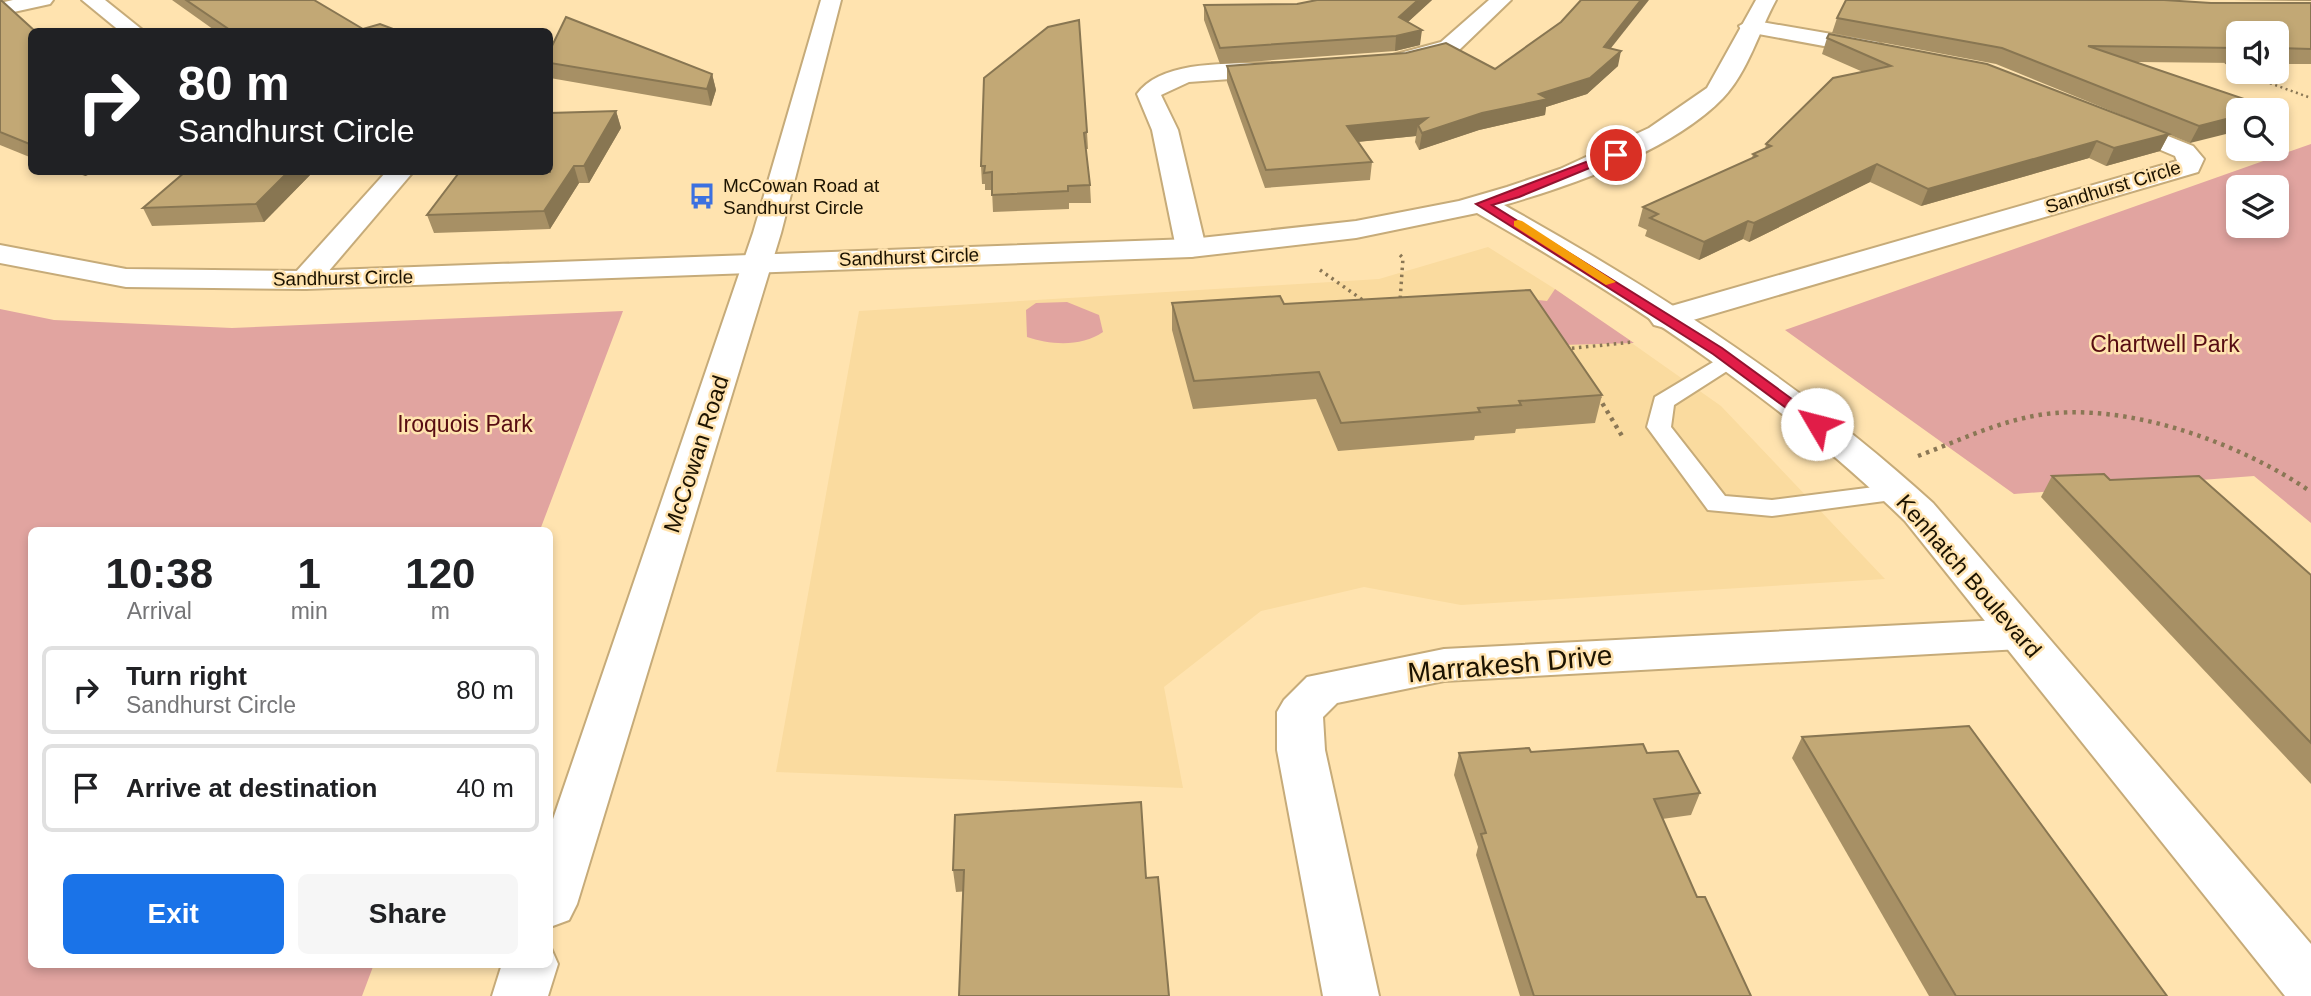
<!DOCTYPE html>
<html lang="en">
<head>
<meta charset="utf-8">
<style>
  body { margin:0; font-family:Arial,sans-serif; background:#f6f6f6; color:#202124; height:100vh; display:flex; flex-direction:column; font-size:26px; white-space:nowrap }
  * { box-sizing:border-box; margin:0 }
  p { font-size:23px; color:#757577 }
  .icon { flex:none; width:38px; height:38px; fill:none; stroke:currentColor; stroke-width:2; stroke-linecap:round; stroke-linejoin:round }
  .map { position:relative; flex:1; overflow:hidden }
  .panel { position:absolute; left:28px; top:527px; width:525px; height:441px; display:flex; flex-direction:column; background:#fff; border-radius:10px; box-shadow:0 4px 10px #0003 }
  .panel>* { flex:none }
  .hud { position:absolute; left:28px; top:28px; width:525px; height:147px; border-radius:10px; box-shadow:0 4px 10px #0003; background:#202124; color:#fff; overflow:hidden }
  .controls { position:absolute; left:2226px; top:21px; display:grid; gap:14px }
  .controls a { display:grid; place-items:center; width:63px; height:63px; border-radius:10px; background:#fff; box-shadow:0 4px 10px #0003; font-size:35px }
  .pin { position:absolute; display:grid; place-items:center; width:60px; height:60px; color:#fff; margin:-30px; border:4px solid #fff; border-radius:50%; box-shadow:0 2px 7px #0007 }
  .me { position:absolute; width:77px; margin:-38px; rotate:307deg; stroke-linejoin:round; filter:drop-shadow(0 0 5px #0008) }
  .turn { display:flex; align-items:center; gap:24px; height:147px; padding:0 35px; font-size:32px }
  .turn .icon { width:91px; height:91px; stroke-width:2.5 }
  .turn b { display:block; font-size:49px; line-height:60px }
  .eta { display:flex; justify-content:space-evenly; align-items:center; height:119px; text-align:center }
  .eta b { font-size:42px; font-weight:600; line-height:49px }
  .cta { display:flex; gap:14px; margin-top:auto; padding:14px 35px }
  .cta a { flex:1; height:80px; border-radius:10px; background:#1a73e8; color:#fff; font-size:28px; font-weight:600; line-height:80px; text-align:center }
  .cta a+a { background:#f6f6f6; color:#202124 }
  ul { padding:0; list-style:none }
  li { display:flex; align-items:center; gap:21px; height:88px; margin:0 14px 10px; padding:0 21px; border:4px solid #e0e0e0; border-radius:10px }
  li div { flex:1 }
  li b { display:block; font-size:26px }
  li em { font-style:normal }
  .map>svg:first-child { display:block }
</style>
</head>
<body>
<div class="map">
<svg width="2311" height="996" viewBox="0 0 2311 996">
  <rect width="100%" height="100%" fill="#ffe3af"/>
  <!-- built -->
  <polygon fill="#fadb9f" points="1488,247 1555,289 1721,406 1885,579 1461,605 1364,587 1261,611 1164,687 1183,788 776,772 859,311 1379,279"/>
  <!-- green -->
  <g fill="#e1a4a0" fill-rule="evenodd">
    <path d="M2311,144V523L2254,476L2014,494L1785,330ZM2238,187H2277V226H2238Z"/>
    <polygon points="1555,289 1634,343 1561,345 1494,295 1547,301"/>
    <path d="M1067,302L1099,315L1103,332C1082,347 1050,345 1027,337L1026,310L1036,303Z"/>
    <polygon points="0,309 54,320 232,328 623,311 540,530 32,530 32,964 374,964 362,996 0,996"/>
  </g>
  <g fill="none" stroke-linecap="round" stroke-linejoin="round">
    <!-- service casing -->
    <g stroke="#c6ab79" stroke-width="4">
      <polygon id="service" points="1730,352 1738,354 1741,359 1738,364 1674,405 1671,427 1725,496 1772,500 1898,484 1907,486 1911,492 1907,498 1772,516 1708,510 1647,427 1655,397"/>
    </g>
    <!-- minor casing -->
    <g stroke="#c6ab79" stroke-width="4">
      <g id="minor">
        <polygon points="13,0 53,0 50,4 0,15 0,3"/>
        <polygon points="82,0 105,0 145,32 121,32"/>
        <polygon points="1489,0 1511,0 1457,52 1401,67 1390,60 1393,55 1441,42"/>
        <polygon points="1750,20 1878,42 1889,49 1878,56 1742,31 1739,26"/>
        <path d="M1278,63L1289,70L1286,75L1189,82L1161,95L1178,130L1206,248L1201,254L1191,257L1181,254L1176,248L1152,130L1137,94C1162,58 1239,64 1278,63Z"/>
        <polygon points="2115,115 2193,146 2204,159 2198,172 1676,325 1665,328 1654,325 1649,318 1654,311 2177,161 2175,156 2106,127 2103,122 2106,117"/>
        <polygon points="386,172 413,172 316,286 305,289 294,286 290,280 294,274"/>
        <polygon points="2020,619 2035,623 2042,634 2035,645 2020,649 1444,681 1337,703 1323,717 1325,750 1379,996 1323,996 1277,750 1277,712 1284,700 1307,677 1444,649"/>
      </g>
    </g>
    <!-- tertiary casing -->
    <g stroke="#c6ab79" stroke-width="4">
      <path id="tertiary" d="M1756,0H1776C1759,31 1748,72 1723,98C1673,150 1573,185 1504,205C1655,289 1805,386 1933,503L2311,944V996H2285L1905,521C1780,399 1629,300 1477,213L1356,238L1191,257L305,289L126,287L0,263V245L126,269L305,271L1191,239L1356,221L1459,201L1507,187L1560,169L1649,128L1707,88Z"/>
    </g>
    <!-- secondary casing -->
    <g stroke="#c6ab79" stroke-width="4">
      <g id="secondary">
        <polygon points="821,0 841,0 781,233 577,904 569,920 550,927 550,828 753,233"/>
        <polygon points="550,946 558,964 548,996 492,996 502,964 550,964"/>
      </g>
    </g>
    <!-- path-far2 -->
    <g stroke="#8a7755" stroke-width="2.5" stroke-dasharray="2 3.5" stroke-linecap="butt">
      <polyline points="2225,62 2238,71"/>
      <polyline points="2239,72 2311,98"/>
    </g>
    <!-- path-far1 -->
    <g stroke="#8a7755" stroke-width="3.5" stroke-dasharray="2.5 4.5" stroke-linecap="butt">
      <polyline points="1400,255 1403,258 1400,301"/>
      <polyline points="1320,270 1367,303"/>
      <polyline points="1565,349 1633,342"/>
    </g>
    <!-- path -->
    <g stroke="#8a7755" stroke-width="4.5" stroke-dasharray="3.5 5" stroke-linecap="butt">
      <polyline points="1598,396 1622,436"/>
      <path d="M1918,456C1958,441 1997,422 2039,415C2125,401 2241,443 2311,492"/>
    </g>
    <!-- service -->
    <use href="#service" fill="#fff" fill-rule="evenodd"/>
    <!-- minor -->
    <use href="#minor" fill="#fff" fill-rule="evenodd"/>
    <!-- tertiary -->
    <use href="#tertiary" fill="#fff" fill-rule="evenodd"/>
    <!-- secondary -->
    <use href="#secondary" fill="#fff" fill-rule="evenodd"/>
  </g>
  <!-- wall -->
  <g fill="#a79065">
    <polygon points="172,0 314,0 363,29 401,32 217,32"/>
    <polygon points="1317,0 1432,0 1408,22 1420,45 1395,51 1220,64 1204,20 1204,5 1297,4"/>
    <polygon points="2233,0 2311,0 2311,1"/>
    <polygon points="0,1 32,32 32,158 0,145"/>
    <polygon points="2211,3 2311,3 2311,64 2277,64 2277,33 2238,33 2238,63 2136,62 2259,104 2257,107 2190,143 1996,64 1832,33 1837,18"/>
    <polygon points="1079,20 1087,132 1088,149 1086,149 1090,185 1091,203 1069,203 1069,209 993,212 992,190 985,190 985,184 982,184 981,166"/>
    <polygon points="1827,38 2169,134 2160,151 2106,166 2089,158 1921,206 1870,182 1749,242 1743,239 1699,260 1645,236 1647,230 1638,226 1643,207 1752,158 1753,154 1765,149 1766,144 1863,72 1822,54"/>
    <polygon points="1611,48 1618,66 1587,94 1546,107 1545,115 1479,130 1419,150 1415,142 1416,136 1358,142 1372,162 1370,180 1265,188 1227,82 1227,66 1495,69"/>
    <polygon points="550,50 712,74 716,90 711,106 550,78"/>
    <polygon points="616,111 621,128 589,183 579,183 550,229 434,233 427,215 467,174"/>
    <polygon points="74,172 96,172 85,176"/>
    <polygon points="313,172 264,222 152,226 143,208"/>
    <polygon points="1172,303 1284,304 1602,395 1595,423 1516,429 1515,433 1475,436 1474,440 1338,451 1316,399 1193,409 1172,330"/>
    <polygon points="2052,476 2110,480 2311,575 2311,784 2041,497"/>
    <polygon points="1802,737 2167,996 1929,996 1792,758"/>
    <polygon points="1531,752 1647,753 1700,793 1691,815 1662,819 1697,897 1751,996 1520,996 1476,855 1478,847 1454,775 1459,753"/>
    <polygon points="955,815 1146,878 956,892 953,870"/>
  </g>
  <!-- shaded-wall -->
  <g fill="#887652">
    <polygon points="1418,0 1432,0 1397,32 1399,17"/>
    <polygon points="1641,0 1649,0 1600,62 1604,47"/>
    <polygon points="1422,30 1420,45 1395,51 1396,36"/>
    <polygon points="1621,51 1618,66 1587,94 1546,107 1545,115 1479,130 1419,150 1422,133 1418,125 1416,136 1346,143 1347,126 1539,94"/>
    <polygon points="712,74 716,90 711,106 707,89"/>
    <polygon points="616,111 621,128 589,183 584,166"/>
    <polygon points="2238,116 2238,131 2190,143 2199,126"/>
    <polygon points="2169,134 2160,151 2106,166 2114,148"/>
    <polygon points="2097,141 2089,158 1921,206 1928,189"/>
    <polygon points="1877,164 1870,182 1749,242 1754,223"/>
    <polygon points="574,166 579,183 550,229 544,211"/>
    <polygon points="83,172 96,172 85,176"/>
    <polygon points="288,172 313,172 264,222 256,204"/>
    <polygon points="1748,221 1743,239 1699,260 1704,242"/>
  </g>
  <!-- building -->
  <g fill="#c2a875" stroke="#887652" stroke-width="2">
    <polygon points="186,0 314,0 363,29 380,24 401,32 233,32"/>
    <polygon points="1317,0 1418,0 1399,17 1422,30 1396,36 1220,48 1204,5 1297,4"/>
    <polygon points="1581,0 1641,0 1604,47 1621,51 1590,78 1539,94 1548,99 1482,113 1422,133 1418,125 1427,118 1347,126 1372,162 1266,170 1227,66 1406,53 1446,43 1495,69 1561,22"/>
    <polygon points="1846,0 2164,0 2211,3 2311,3 2311,49 2277,48 2277,33 2238,33 2238,48 2088,46 2259,104 2254,106 2265,109 2238,110 2238,116 2199,126 2002,48 1837,18"/>
    <polygon points="0,1 2,1 36,32 32,32 32,145 0,132"/>
    <polygon points="566,17 712,74 707,89 550,63 550,50"/>
    <polygon points="1079,20 1087,132 1084,133 1090,185 1068,186 1068,191 992,195 992,172 984,173 985,166 981,166 984,78 1048,27"/>
    <polygon points="1829,34 1987,64 2169,134 2114,148 2097,141 1928,189 1877,164 1754,223 1748,221 1704,242 1650,218 1658,214 1643,207 1757,156 1753,154 1771,146 1766,144 1833,78 1891,66 1827,38"/>
    <polygon points="616,111 584,166 574,166 544,211 427,215 458,174 467,174 469,172 550,172 550,113"/>
    <polygon points="185,172 288,172 256,204 143,208"/>
    <polygon points="1530,290 1602,395 1519,401 1521,405 1478,408 1480,412 1341,423 1319,372 1194,381 1172,303 1280,296 1284,304"/>
    <polygon points="2104,474 2110,480 2199,476 2311,575 2311,743 2052,476"/>
    <polygon points="1969,726 2167,996 1956,996 1802,737"/>
    <polygon points="1643,744 1647,753 1678,751 1700,793 1654,799 1697,897 1705,897 1751,996 1534,996 1481,834 1486,833 1459,753 1529,748 1531,752"/>
    <polygon points="1141,802 1146,878 1158,877 1169,996 959,996 964,870 953,870 955,815"/>
  </g>
  <!-- route -->
  <polygon fill="#e11d48" stroke="#92132f" stroke-width="2" points="1612,152 1621,155 1519,197 1492,205 1722,348 1822,421 1822,427 1812,427 1713,354 1476,204"/>
  <!-- slow -->
  <polygon fill="#f59e0b" points="1518,220 1522,221 1616,282 1606,285 1514,226 1514,221"/>
  <!-- icons -->
  <defs>
    <g id="bus-bare" transform="scale(2.1)"><path d="M-5-6H5V4H4V6H2V4H-2V6H-4V4H-5ZM-3.5-4V0h7V-4ZM-3.5 1.2v1.5H-2V1.2ZM2 1.2v1.5H3.5V1.2Z" fill="#3c70e0" stroke="#ffe3af" stroke-width="2.5" paint-order="stroke"/></g>
  </defs>
  <g fill-rule="evenodd">
    <use href="#bus-bare" x="702" y="196"/>
  </g>
  <g text-anchor="middle" dominant-baseline="central" stroke-width="5" stroke-linejoin="round" paint-order="stroke">
    <!-- far-poi labels -->
    <g font-size="19" fill="#1c1301" stroke="#ffe3af" text-anchor="start">
      <text x="723" y="185">McCowan Road at<tspan x="723" dy="22">Sandhurst Circle</tspan></text>
    </g>
    <!-- far-street labels -->
    <g font-size="19" fill="#1c1301" stroke="#ffe3af">
      <text transform="translate(2113 187) rotate(-17)">Sandhurst Circle</text>
      <text transform="translate(909 257) rotate(-2)">Sandhurst Circle</text>
      <text transform="translate(343 278) rotate(-1)">Sandhurst Circle</text>
    </g>
    <!-- park labels -->
    <g font-size="23" fill="#570c12" stroke="#ffe3af">
      <text x="2165" y="344">Chartwell Park</text>
      <text x="465" y="424">Iroquois Park</text>
    </g>
    <!-- street labels -->
    <g font-size="23" fill="#1c1301" stroke="#ffe3af">
      <text transform="translate(696 454) rotate(-72)">McCowan Road</text>
      <text transform="translate(1969 576) rotate(49)">Kenhatch Boulevard</text>
    </g>
    <!-- near-street labels -->
    <g font-size="28" fill="#1c1301" stroke="#ffe3af">
      <text transform="translate(1510 664) rotate(-5)">Marrakesh Drive</text>
    </g>
  </g>
</svg>
<div class="controls">
<a><svg class="icon" aria-label="sound" viewBox="0 0 24 24"><path d="M4 9h4l5-4v14l-5-4H4zM17 9q2 3 0 6"/></svg></a>
<a><svg class="icon" aria-label="search" viewBox="0 0 24 24"><circle cx="10" cy="10" r="6"/><path d="M15 15l6 6"/></svg></a>
<a><svg class="icon" aria-label="layers" viewBox="0 0 24 24"><path d="M12 4l9 5-9 5-9-5zM3 14l9 5 9-5"/></svg></a>
</div>
<div class="pin" style="left:1616px;top:155px;background:#d93025"><svg class="icon" aria-label="arrive" viewBox="0 0 24 24"><path d="M6 21V4h12l-3 4 3 4H6"/></svg></div>
<svg class="me" style="left:1817px;top:424px" viewBox="-20 -20 40 40"><circle r="19" fill="#fff"/><path d="M0-13L10 11 0 6-10 11z" fill="#e11d48"/></svg>
<div class="hud">
<div class="turn"><svg class="icon" aria-label="right" viewBox="0 0 24 24"><path d="M7 20v-9h11M14 6l5 5-5 5"/></svg><div><b>80 m</b>Sandhurst Circle</div></div>
</div>
<section class="panel">
<div class="eta">
<div><b>10:38</b><p>Arrival</p></div>
<div><b>1</b><p>min</p></div>
<div><b>120</b><p>m</p></div>
</div>
<ul>
<li><svg class="icon" aria-label="right" viewBox="0 0 24 24"><path d="M7 20v-9h11M14 6l5 5-5 5"/></svg><div><b>Turn right</b><p>Sandhurst Circle</p></div><em>80 m</em></li>
<li><svg class="icon" aria-label="arrive" viewBox="0 0 24 24"><path d="M6 21V4h12l-3 4 3 4H6"/></svg><div><b>Arrive at destination</b></div><em>40 m</em></li>
</ul>
<div class="cta"><a>Exit</a><a>Share</a></div>
</section>
</div>
</body>
</html>
